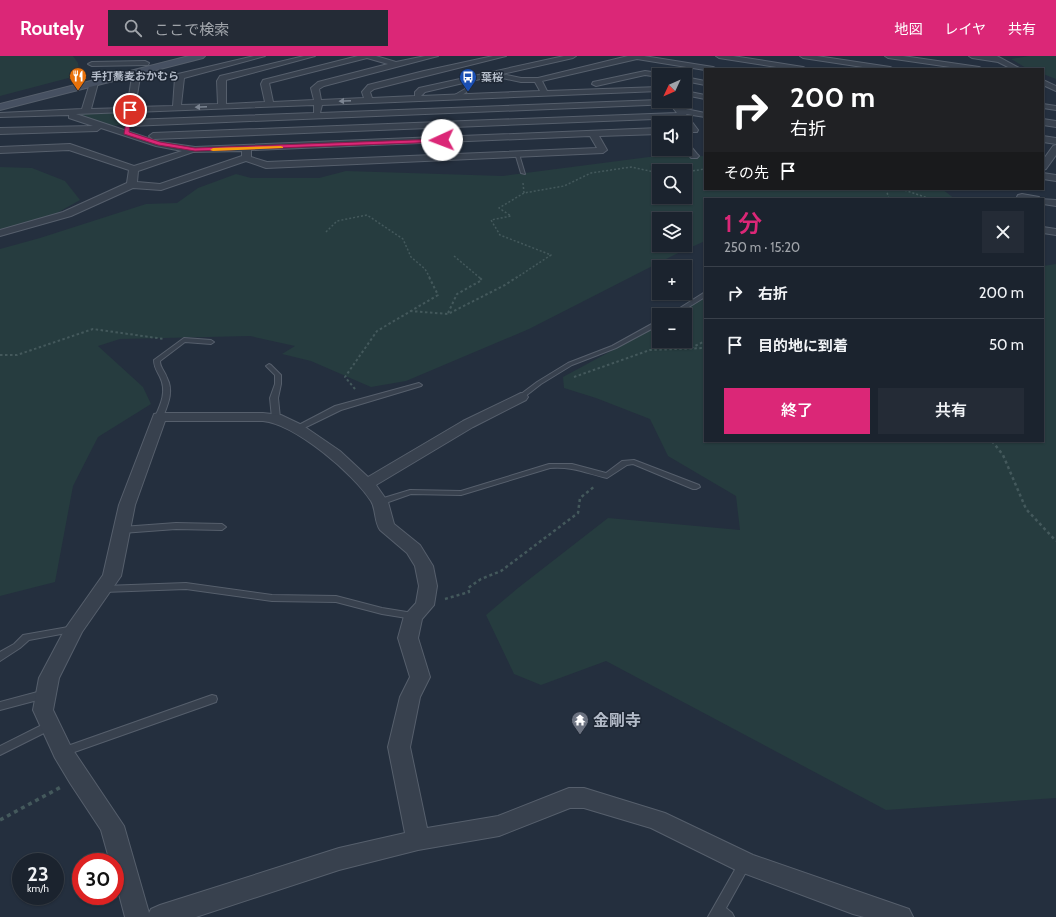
<!DOCTYPE html>
<html lang="ja">
<head>
<meta charset="utf-8">
<style>
  body { margin:0; font-family:Cabin,"Noto Sans JP",sans-serif; background:#242b36; color:#f1f3f6; height:100vh; display:flex; flex-direction:column; font-size:15px; white-space:nowrap }
  * { box-sizing:border-box; margin:0 }
  p { font-size:13px; color:#a0a4aa }
  .icon { flex:none; width:22px; height:22px; fill:none; stroke:currentColor; stroke-width:2; stroke-linecap:round; stroke-linejoin:round }
  .map { position:relative; flex:1; overflow:hidden }
  .drawer { position:absolute; left:704px; top:142px; width:340px; height:244px; display:flex; flex-direction:column; background:#1b232e; border-radius:0px; box-shadow:0 1px 3px #0004,0 0 0 1px #39404a }
  .drawer>* { flex:none }
  .banner { position:absolute; left:704px; top:12px; width:340px; height:122px; border-radius:0px; box-shadow:0 1px 3px #0004,0 0 0 1px #39404a; background:#202124; color:#fff; overflow:hidden }
  .needle { width:26px; rotate:226deg }
  .controls { position:absolute; left:652px; top:12px; display:grid; gap:8px }
  .controls a { display:grid; place-items:center; width:40px; height:40px; border-radius:0px; background:#1b232e; box-shadow:0 1px 3px #0004,0 0 0 1px #39404a; font-size:20px }
  .speed { position:absolute; left:12px; top:797px; display:flex; gap:8px; font-size:20px; font-weight:700; text-align:center }
  .speed>* { display:grid; place-content:center; width:52px; height:52px; border-radius:50%; background:#1b232e; box-shadow:0 1px 3px #0004,0 0 0 1px #39404a; line-height:1 }
  .speed small { font-size:10px; font-weight:400 }
  .speed .limit { border:6px solid #d22; background:#fff; color:#111 }
  .pin { position:absolute; display:grid; place-items:center; width:34px; height:34px; color:#fff; margin:-17px; border:2px solid #fff; border-radius:50%; box-shadow:0 1px 4px #0007 }
  .me { position:absolute; width:44px; margin:-22px; rotate:268deg; stroke-linejoin:round; filter:drop-shadow(0 0 3px #0008) }
  .turn { display:flex; align-items:center; gap:14px; height:84px; padding:0 20px; font-size:18px }
  .turn .icon { width:52px; height:52px; stroke-width:2.5 }
  .turn b { display:block; font-size:28px; line-height:34px }
  .then { display:flex; align-items:center; height:38px; padding:0 20px; background:#0003; gap:8px; font-size:15px }
  .round { display:grid; place-items:center; flex:none; width:42px; height:42px; border-radius:0px; background:#242b36 }
  .headline { display:flex; align-items:center; justify-content:space-between; height:68px; padding:0 20px }
  h1 { font-size:24px; font-weight:600; line-height:30px; color:#db2777 }
  .button { display:flex; gap:8px; margin-top:auto; padding:8px 20px }
  .button a { flex:1; height:46px; border-radius:0px; background:#db2777; color:#fff; font-size:16px; font-weight:600; line-height:46px; text-align:center }
  .button a+a { background:#242b36; color:#f1f3f6 }
  ul { padding:0; list-style:none }
  li { display:flex; align-items:center; gap:12px; height:52px; padding:0 20px; border-top:1px solid #39404a }
  li div { flex:1 }
  li b { display:block; font-size:15px }
  li em { font-style:normal }
  header { display:flex; align-items:center; gap:24px; box-sizing:border-box; height:56px; padding:0 20px; background:#db2777; color:#fff }
  header strong { font-size:19px }
  nav { display:flex; gap:22px; margin-inline-start:auto; font-size:14px }
  .search { width:280px; height:36px; background:#242b36; display:flex; align-items:center; gap:10px; box-sizing:border-box; padding:0 14px; border-radius:0px; color:#a0a4aa; font-size:15px }
  .map>svg:first-child { display:block }
</style>
</head>
<body>
<header>
<strong>Routely</strong>
<div class="search"><svg class="icon" aria-label="search" viewBox="0 0 24 24"><circle cx="10" cy="10" r="6"/><path d="M15 15l6 6"/></svg>ここで検索</div>
<nav><a>地図</a><a>レイヤ</a><a>共有</a></nav>
</header>
<div class="map">
<svg width="1056" height="861" viewBox="0 0 1056 861">
  <rect width="100%" height="100%" fill="#242f3e"/>
  <!-- green -->
  <g fill="#263c3f" fill-rule="evenodd">
    <polygon points="0,0 73,0 78,7 80,19 0,40"/>
    <polygon points="1029,0 1056,0 1056,23 1043,18 1043,13 1028,13 1011,3"/>
    <polygon points="123,55 127,57 124,68 113,70 76,59 83,57"/>
    <path d="M705,100V133H942L955,143H705V185L674,199L529,273L406,325L371,331L311,305L282,298L295,290L250,280L120,283L98,290L143,331L151,348L98,381L73,430L55,526L0,540V193L40,182L146,148L177,147L198,132L236,118L251,122H319L346,115L503,120L649,101ZM659,115H685V141H659ZM659,163H685V189H659Z"/>
    <polygon points="0,111 32,112 65,125 80,144 57,157 0,174"/>
    <polygon points="1056,208 1056,742 886,754 606,605 541,629 514,618 486,559 518,532 608,462 740,474 736,440 668,400 650,363 596,342 564,332 563,321 659,269 659,285 685,285 685,259 676,259 705,242 705,385 1043,385 1043,210"/>
  </g>
  <g fill="none" stroke-linecap="round" stroke-linejoin="round">
    <!-- lane casing -->
    <g stroke="#565f6c" stroke-width="2">
      <g id="lane">
        <path d="M467,30L470,31C468,37 458,42 453,42V40L465,33Z"/>
        <polygon points="515,97 519,98 525,118 521,117"/>
        <polygon points="705,236 705,241 676,259 669,259"/>
        <polygon points="659,264 659,269 616,292 572,309 541,328 523,342 521,343 517,341 537,326 568,307 612,290"/>
        <path d="M184,282L211,284L214,286L211,288L185,286L160,305C160,312 165,315 167,322C174,335 168,348 163,361L162,363H156L155,361C161,348 167,335 160,321C157,315 154,311 154,304Z"/>
        <polygon points="269,308 271,309 281,319 281,328 278,342 280,362 276,364 272,362 270,342 275,328 275,319 266,310"/>
        <polygon points="419,327 422,329 421,330 341,354 300,374 297,374 293,372 335,350"/>
        <path d="M634,404L699,429L700,431L696,433H693L633,408L627,409L607,422C586,417 572,410 550,412L461,439L411,438L380,449L376,446L377,444L410,434L461,435L549,408H572L606,417L622,405Z"/>
        <polygon points="176,467 222,468 226,471 222,474 176,473 122,477 118,474 122,471"/>
        <polygon points="186,527 272,539 336,540 382,552 413,557 416,558 418,560 416,562 413,563 382,558 336,546 272,545 186,533 104,536 101,535 99,533 101,531 104,530"/>
        <polygon points="74,570 77,571 79,573 77,575 29,584 20,592 0,605 0,596 14,588 23,579"/>
        <polygon points="45,634 49,635 50,638 49,641 0,654 0,646"/>
        <polygon points="212,639 216,640 217,643 216,646 63,700 59,699 58,696 59,693"/>
        <polygon points="50,665 54,666 55,669 54,672 0,699 0,690"/>
        <polygon points="745,802 749,803 751,807 726,852 732,857 734,861 708,861 741,803"/>
      </g>
    </g>
    <!-- street casing -->
    <g stroke="#565f6c" stroke-width="2">
      <g id="street">
        <path d="M254,0H265L184,22L181,49L218,48L217,25L220,20L304,0H315L226,24V48L265,46L261,28L263,24L358,0H376L396,6L425,0H438L324,30L319,33L321,44L364,42L362,36L368,29L424,15L493,0H506L374,33L370,36L372,42L415,40V36L419,32L564,0H576L573,2L502,18L521,22H538L628,0H644L713,11L717,13L705,14L637,3L542,25L547,35L659,31V35L322,49L320,57L659,44L675,45V48H672L129,70L125,67L127,65L125,63L126,56L76,58L160,86L195,91L659,72V78L599,80L607,94L603,97L266,112L246,105L161,134L133,132L71,160L0,180V174L63,156L127,127L129,114L69,94L0,97V91L70,88L134,110L182,95L156,90L101,72L97,75L0,78V72L93,70L69,62V59L0,61V57L82,53L90,27L94,25L98,27L91,53L127,52L132,21L128,17L132,15L140,21L135,51L173,50L175,22L178,18ZM367,2L388,8L318,26L311,32L314,44L273,46L269,27ZM493,20L521,26H535L540,35L421,40L425,36ZM314,49V57L132,64L134,56ZM590,80L597,92L267,106L251,101V94ZM242,95V100L160,128L137,126L138,115L193,96Z"/>
        <polygon points="716,0 733,0 803,11 807,13 789,13 719,2"/>
        <polygon points="800,0 817,0 890,11 894,13 876,13 803,2"/>
        <polygon points="885,0 903,0 979,11 983,13 964,13 888,2"/>
        <polygon points="969,0 997,0 1021,13 1012,13 998,6 972,2"/>
        <polygon points="145,5 149,7 148,9 92,10 88,8 92,6"/>
        <polygon points="645,15 659,17 663,19 659,19 659,21 645,19 596,30 592,28 593,26"/>
        <polygon points="685,21 705,25 705,29 685,25"/>
        <polygon points="1043,24 1056,30 1056,35 1043,29"/>
        <polygon points="685,35 705,39 705,43 685,39"/>
        <polygon points="1043,48 1056,50 1056,54 1043,52"/>
        <polygon points="674,50 677,50 681,52 705,57 705,61 686,58 698,74 697,76 691,76 680,62 153,83 149,80 153,77 677,57 673,52"/>
        <polygon points="1043,63 1056,65 1056,71 1043,69"/>
        <polygon points="1043,80 1056,82 1056,88 1043,86"/>
        <polygon points="685,86 688,87 697,98 699,100 697,102 691,102 684,93 685,93"/>
        <polygon points="1056,89 1056,99 1046,113 1043,114 1043,104 1053,90"/>
        <polygon points="1043,117 1056,119 1056,125 1043,123"/>
        <polygon points="1022,138 1039,141 1040,143 1056,144 1056,150 1043,148 1043,143 1018,143 1017,141 1018,139"/>
        <polygon points="1043,171 1056,173 1056,179 1043,177"/>
        <path d="M521,337L526,338L528,341L526,344L473,371L376,429L388,446L394,468L420,489L433,510L437,530L434,549L422,563L418,582L430,621L420,641L410,691L427,772L498,760L569,732H584L665,757L753,799L909,853L913,861H864L853,858L738,815L651,772L584,752H570L499,780L418,794L339,814L196,861H125L115,823V806H110L101,774L70,727L55,702L33,654L39,622L65,573L103,519L119,449L154,358L159,357H263L281,359L302,369L340,395L368,421L463,365ZM165,365H263C295,368 354,418 371,445C376,453 374,465 380,474L407,497L415,510L419,530L416,547L404,560L398,582L410,621L400,641L388,691L405,777L339,792L160,849L151,853L149,857L124,770L71,691L53,654L59,622L82,576L121,520L135,449Z"/>
      </g>
    </g>
    <!-- secondary casing -->
    <g stroke="#565f6c" stroke-width="2">
      <polygon id="secondary" points="189,0 205,0 203,2 0,54 0,48"/>
    </g>
    <!-- path-far3 -->
    <g stroke="#44595c" stroke-width="1.5" stroke-dasharray="2 2" stroke-linecap="butt">
      <polyline points="685,116 705,113"/>
      <polyline points="523,127 524,137"/>
      <polyline points="886,133 889,143"/>
      <polyline points="901,133 931,143"/>
      <polyline points="326,176 337,165 367,159 403,183 411,201 425,213 430,222"/>
      <polyline points="454,200 480,222"/>
      <polyline points="516,222 551,199 500,179 491,164 511,160 499,152 524,137 564,130 591,117 631,111 659,117"/>
    </g>
    <!-- path-far2 -->
    <g stroke="#44595c" stroke-width="2" stroke-dasharray="2.5 2.5" stroke-linecap="butt">
      <polyline points="410,255 448,258 505,229 517,221"/>
      <polyline points="448,257 457,238 482,224 479,221"/>
      <polyline points="691,292 705,285"/>
      <polyline points="0,299 17,299 93,273 164,283"/>
      <polyline points="574,321 650,294 705,292"/>
      <polyline points="355,333 345,321 377,275 438,239 429,221"/>
    </g>
    <!-- path-far1 -->
    <g stroke="#44595c" stroke-width="2.5" stroke-dasharray="3 3" stroke-linecap="butt">
      <polyline points="992,385 1003,399 1026,453 1056,485"/>
      <polyline points="445,543 469,536 468,532 481,523 501,515 578,457 580,442 595,430"/>
    </g>
    <!-- path -->
    <polyline stroke="#44595c" stroke-width="3.5" stroke-dasharray="4 4" stroke-linecap="butt" points="0,764 61,731"/>
    <!-- lane -->
    <use href="#lane" fill="#38414e" fill-rule="evenodd"/>
    <!-- street -->
    <use href="#street" fill="#38414e" fill-rule="evenodd"/>
    <!-- secondary -->
    <use href="#secondary" fill="#465061" fill-rule="evenodd"/>
  </g>
  <!-- one-way arrows -->
  <defs><path id="oneway-solid" d="M-6-.8H1V-3.2L6.5 0L1 3.2V.8H-6Z"/></defs>
  <g fill="#7c8592">
    <use href="#oneway-solid" transform="translate(345 45) rotate(178)"/>
    <use href="#oneway-solid" transform="translate(201 51) rotate(178)"/>
  </g>
  <!-- route -->
  <polygon fill="#db2777" stroke="#8e194d" points="130,52 132,54 129,76 160,86 195,92 442,83 444,84 442,86 195,95 158,89 124,78 128,54"/>
  <!-- slow -->
  <polygon fill="#f59e0b" points="281,90 283,91 283,92 213,95 210,94 213,92"/>
  <!-- icons -->
  <defs>
    <g id="restaurant-pin" transform="scale(0.9)"><path d="M0 17L-7.5 6A9.5 9.5 0 1 1 7.5 6Z" fill="#e8710a" stroke="#1d2633"/><path d="M-5-6h1v4h1v-4h1v4h1v-4h1v5L-1.5 .5V6h-2V.5L-5-1ZM5-6V6H3V1.5H1.5Q1.5-4 5-6Z" fill="#fff"/></g>
    <g id="bus-pin" transform="scale(0.9)"><path d="M0 17L-7.5 6A9.5 9.5 0 1 1 7.5 6Z" fill="#1a4fb4" stroke="#1d2633"/><path d="M-5-6H5V4H4V6H2V4H-2V6H-4V4H-5ZM-3.5-4V0h7V-4ZM-3.5 1.2v1.5H-2V1.2ZM2 1.2v1.5H3.5V1.2Z" fill="#fff"/></g>
    <g id="temple-pin" transform="scale(0.9)"><path d="M0 17L-7.5 6A9.5 9.5 0 1 1 7.5 6Z" fill="#6b7280" stroke="#1d2633"/><path d="M0-6L5-2H3V0L6.5 2.5H4V6H1.5V3h-3V6H-4V2.5H-6.5L-3 0V-2H-5Z" fill="#fff"/></g>
  </defs>
  <g fill-rule="evenodd">
    <use href="#restaurant-pin" x="78" y="20"/>
    <use href="#bus-pin" x="468" y="21"/>
    <use href="#temple-pin" x="580" y="664"/>
  </g>
  <g text-anchor="middle" dominant-baseline="central" stroke-width="3" stroke-linejoin="round" paint-order="stroke">
    <!-- far-poi labels -->
    <g font-size="11" font-weight="bold" fill="#b4bcc9" stroke="#1d2633" text-anchor="start">
      <text x="91" y="20">手打蕎麦おかむら</text>
      <text x="481" y="21">葉桜</text>
    </g>
    <!-- near-poi labels -->
    <g font-size="16" font-weight="bold" fill="#b4bcc9" stroke="#1d2633" text-anchor="start">
      <text x="593" y="664">金剛寺</text>
    </g>
  </g>
</svg>
<div class="controls">
<a><svg class="needle" viewBox="-14 -14 28 28"><path d="M0-13l5 13h-10z" fill="#e53935"/><path d="M0 13l5-13h-10z" fill="#a0a4aa"/></svg></a>
<a><svg class="icon" aria-label="sound" viewBox="0 0 24 24"><path d="M4 9h4l5-4v14l-5-4H4zM17 9q2 3 0 6"/></svg></a>
<a><svg class="icon" aria-label="search" viewBox="0 0 24 24"><circle cx="10" cy="10" r="6"/><path d="M15 15l6 6"/></svg></a>
<a><svg class="icon" aria-label="layers" viewBox="0 0 24 24"><path d="M12 4l9 5-9 5-9-5zM3 14l9 5 9-5"/></svg></a>
<a>+</a>
<a>−</a>
</div>
<div class="speed"><div>23<small>km/h</small></div><div class="limit">30</div></div>
<div class="pin" style="left:130px;top:54px;background:#d93025"><svg class="icon" aria-label="arrive" viewBox="0 0 24 24"><path d="M6 21V4h12l-3 4 3 4H6"/></svg></div>
<svg class="me" style="left:442px;top:84px" viewBox="-20 -20 40 40"><circle r="19" fill="#fff"/><path d="M0-13L10 11 0 6-10 11z" fill="#db2777"/></svg>
<div class="banner">
<div class="turn"><svg class="icon" aria-label="right" viewBox="0 0 24 24"><path d="M7 20v-9h11M14 6l5 5-5 5"/></svg><div><b>200 m</b>右折</div></div>
<div class="then">その先<svg class="icon" aria-label="arrive" viewBox="0 0 24 24"><path d="M6 21V4h12l-3 4 3 4H6"/></svg></div>
</div>
<section class="drawer">
<div class="headline"><div><h1>1 分</h1><p>250 m · 15:20</p></div><a class="round"><svg class="icon" aria-label="close" viewBox="0 0 24 24"><path d="M6 6l12 12M18 6L6 18"/></svg></a></div>
<ul>
<li><svg class="icon" aria-label="right" viewBox="0 0 24 24"><path d="M7 20v-9h11M14 6l5 5-5 5"/></svg><div><b>右折</b></div><em>200 m</em></li>
<li><svg class="icon" aria-label="arrive" viewBox="0 0 24 24"><path d="M6 21V4h12l-3 4 3 4H6"/></svg><div><b>目的地に到着</b></div><em>50 m</em></li>
</ul>
<div class="button"><a>終了</a><a>共有</a></div>
</section>
</div>
</body>
</html>
